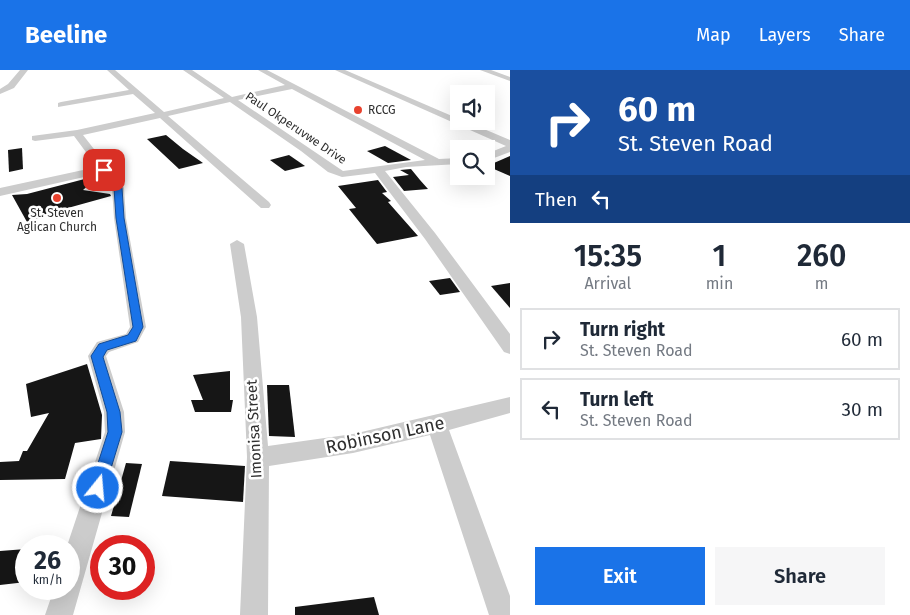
<!DOCTYPE html>
<html lang="en">
<head>
<meta charset="utf-8">
<style>
  body { margin:0; font-family:"Fira Sans",sans-serif; background:#f6f6f7; color:#1f2937; height:100vh; display:flex; flex-direction:column; font-size:19px; white-space:nowrap }
  * { box-sizing:border-box; margin:0 }
  p { font-size:16px; color:#747a83 }
  .icon { flex:none; width:28px; height:28px; fill:none; stroke:currentColor; stroke-width:2; stroke-linecap:round; stroke-linejoin:round }
  .map { position:relative; flex:1; overflow:hidden }
  .details { display:flex; flex-direction:column; background:#fff; width:400px }
  .details>* { flex:none }
  .guide { background:#1a4fa0; color:#fff; overflow:hidden }
  .buttons { position:absolute; left:450px; top:15px; display:grid; gap:10px }
  .buttons a { display:grid; place-items:center; width:45px; height:45px; border-radius:0px; background:#fff; box-shadow:0 5px 20px #0002; font-size:25px }
  .speed { position:absolute; left:15px; top:465px; display:flex; gap:10px; font-size:25px; font-weight:700; text-align:center }
  .speed>* { display:grid; place-content:center; width:65px; height:65px; border-radius:50%; background:#fff; box-shadow:0 5px 20px #0002; line-height:1 }
  .speed small { font-size:12px; font-weight:400 }
  .speed .limit { border:8px solid #d22; background:#fff; color:#111 }
  .pin { position:absolute; display:grid; place-items:center; width:42px; height:42px; color:#fff; margin:-21px; border-radius:10px; box-shadow:0 2px 8px #0006 }
  .me { position:absolute; width:55px; margin:-28px; rotate:17deg; stroke-linejoin:round; filter:drop-shadow(0 0 4px #0008) }
  .turn { display:flex; align-items:center; gap:18px; height:105px; padding:0 25px; font-size:22px }
  .turn .icon { width:65px; height:65px; stroke-width:2.5 }
  .turn b { display:block; font-size:35px; line-height:42px }
  .then { display:flex; align-items:center; height:48px; padding:0 25px; background:#0003; gap:10px; font-size:19px }
  .eta { display:flex; justify-content:space-evenly; align-items:center; height:85px; text-align:center }
  .eta b { font-size:30px; font-weight:600; line-height:35px }
  .button { display:flex; gap:10px; margin-top:auto; padding:10px 25px }
  .button a { flex:1; height:58px; border-radius:0px; background:#1a73e8; color:#fff; font-size:20px; font-weight:600; line-height:58px; text-align:center }
  .button a+a { background:#f6f6f7; color:#1f2937 }
  ul { padding:0; list-style:none }
  li { display:flex; align-items:center; gap:15px; height:62px; margin:0 10px 8px; padding:0 15px; border:2px solid #e0e1e3; border-radius:0px }
  li div { flex:1 }
  li b { display:block; font-size:19px }
  li em { font-style:normal }
  header { display:flex; align-items:center; gap:30px; box-sizing:border-box; height:70px; padding:0 25px; background:#1a73e8; color:#fff }
  header strong { font-size:24px }
  nav { display:flex; gap:28px; margin-inline-start:auto; font-size:18px }
  main { display:flex; flex:1; min-height:0 }
  .map>svg:first-child { display:block }
</style>
</head>
<body>
<header>
<strong>Beeline</strong>
<nav><a>Map</a><a>Layers</a><a>Share</a></nav>
</header>
<main>
<div class="map">
<svg width="510" height="545" viewBox="0 0 510 545">
  <rect width="100%" height="100%" fill="#fff"/>
  <!-- building -->
  <g fill="#161616">
    <polygon points="166,65 183,79 203,93 179,99 147,69"/>
    <polygon points="385,76 411,90 388,93 367,81"/>
    <polygon points="22,78 23,99 9,102 8,80"/>
    <polygon points="289,85 305,96 285,101 270,90"/>
    <polygon points="510,86 510,106 487,96"/>
    <polygon points="411,99 420,110 428,119 404,121 393,107 409,105 400,100"/>
    <polygon points="100,105 83,120 110,124 111,126 39,146 40,148 27,152 12,125 27,124"/>
    <polygon points="378,110 387,122 382,123 391,131 388,132 418,166 377,174 349,139 356,138 338,116"/>
    <polygon points="450,208 460,222 440,225 429,211"/>
    <polygon points="510,213 510,238 491,216"/>
    <polygon points="87,294 102,345 101,369 75,373 65,409 0,410 0,392 19,391 23,381 27,381 49,343 31,347 26,314"/>
    <polygon points="230,301 230,330 233,330 231,342 195,342 191,330 203,330 193,305"/>
    <polygon points="267,315 289,315 295,367 269,366"/>
    <polygon points="170,391 245,396 243,432 162,426"/>
    <polygon points="126,393 142,394 129,447 111,446"/>
    <polygon points="26,479 26,512 0,515 0,481"/>
    <polygon points="374,527 379,545 295,545 295,537"/>
  </g>
  <g fill="none" stroke-linecap="round" stroke-linejoin="round">
    <!-- street -->
    <g fill="#ccc" fill-rule="evenodd">
      <polygon points="20,0 28,0 14,18 0,24 0,19 8,14"/>
      <path d="M107,0H115L164,42L224,28L183,0H192L232,27L285,15L258,0H267L439,89L459,88V94L406,97L385,101L435,163L510,264V284L504,282L425,169L375,103L342,107L328,102L301,81L230,32L168,46L269,132L271,135L269,138H261L160,48L83,65L108,97L118,105L124,118L126,148L146,257L138,272L109,282L106,286L124,342L125,362L73,545H45L54,519H69L67,476L105,362L104,342L88,286L97,272L126,264L130,257L114,148L112,118L109,108L102,103L0,126V118L97,97L74,66L35,71L32,70V66L77,60L155,43L133,24L58,37V33L61,32L129,20ZM292,19L425,90L343,101L238,30Z"/>
      <polygon points="335,0 345,0 459,49 459,51 465,51 510,70 510,82 486,91 486,84 506,76"/>
      <polygon points="480,0 491,0 510,7 510,11"/>
      <polygon points="237,170 244,174 257,247 268,376 353,364 510,327 510,343 449,360 510,526 510,545 489,545 430,365 353,383 269,396 268,545 240,545 247,387 241,247 230,174"/>
    </g>
  </g>
  <!-- route -->
  <polygon fill="#1a73e8" stroke="#114b97" points="101,98 107,98 116,105 122,118 124,148 143,257 136,271 107,280 103,287 120,342 122,362 105,418 103,423 98,425 92,423 90,418 108,362 107,342 91,286 99,274 128,265 133,257 116,148 114,118 110,108 101,101"/>
  <!-- markers -->
  <g fill="#e8422e" stroke="#fff" stroke-width="2">
    <circle cx="358" cy="40" r="5"/>
    <circle cx="57" cy="128" r="5"/>
  </g>
  <g text-anchor="middle" dominant-baseline="central" stroke-width="5" stroke-linejoin="round" paint-order="stroke">
    <!-- far-poi labels -->
    <g font-size="12" fill="#2f2f2f" stroke="#fff" text-anchor="start">
      <text x="368" y="40">RCCG</text>
      <text x="57" y="143" text-anchor="middle">St. Steven<tspan x="57" dy="14">Aglican Church</tspan></text>
    </g>
    <!-- far-street labels -->
    <g font-size="12" fill="#2f2f2f" stroke="#fff">
      <text transform="translate(296 58) rotate(34)">Paul Okperuvwe Drive</text>
    </g>
    <!-- street labels -->
    <g font-size="15" fill="#2f2f2f" stroke="#fff">
      <text transform="translate(254 359) rotate(-93)">Imonisa Street</text>
    </g>
    <!-- near-street labels -->
    <g font-size="18" fill="#2f2f2f" stroke="#fff">
      <text transform="translate(385 365) rotate(-12)">Robinson Lane</text>
    </g>
  </g>
</svg>
<div class="buttons">
<a><svg class="icon" aria-label="sound" viewBox="0 0 24 24"><path d="M4 9h4l5-4v14l-5-4H4zM17 9q2 3 0 6"/></svg></a>
<a><svg class="icon" aria-label="search" viewBox="0 0 24 24"><circle cx="10" cy="10" r="6"/><path d="M15 15l6 6"/></svg></a>
</div>
<div class="speed"><div>26<small>km/h</small></div><div class="limit">30</div></div>
<div class="pin" style="left:104px;top:100px;background:#d93025"><svg class="icon" aria-label="arrive" viewBox="0 0 24 24"><path d="M6 21V4h12l-3 4 3 4H6"/></svg></div>
<svg class="me" style="left:98px;top:418px" viewBox="-20 -20 40 40"><circle r="17" fill="#1a73e8" stroke="#fff" stroke-width="3"/><path d="M0-11L8 9 0 5-8 9z" fill="#fff"/></svg>
</div>
<section class="details">
<div class="guide">
<div class="turn"><svg class="icon" aria-label="right" viewBox="0 0 24 24"><path d="M7 20v-9h11M14 6l5 5-5 5"/></svg><div><b>60 m</b>St. Steven Road</div></div>
<div class="then">Then<svg class="icon" aria-label="left" viewBox="0 0 24 24"><path d="M17 20v-9H6M10 6l-5 5 5 5"/></svg></div>
</div>
<div class="eta">
<div><b>15:35</b><p>Arrival</p></div>
<div><b>1</b><p>min</p></div>
<div><b>260</b><p>m</p></div>
</div>
<ul>
<li><svg class="icon" aria-label="right" viewBox="0 0 24 24"><path d="M7 20v-9h11M14 6l5 5-5 5"/></svg><div><b>Turn right</b><p>St. Steven Road</p></div><em>60 m</em></li>
<li><svg class="icon" aria-label="left" viewBox="0 0 24 24"><path d="M17 20v-9H6M10 6l-5 5 5 5"/></svg><div><b>Turn left</b><p>St. Steven Road</p></div><em>30 m</em></li>
</ul>
<div class="button"><a>Exit</a><a>Share</a></div>
</section>
</main>
</body>
</html>
